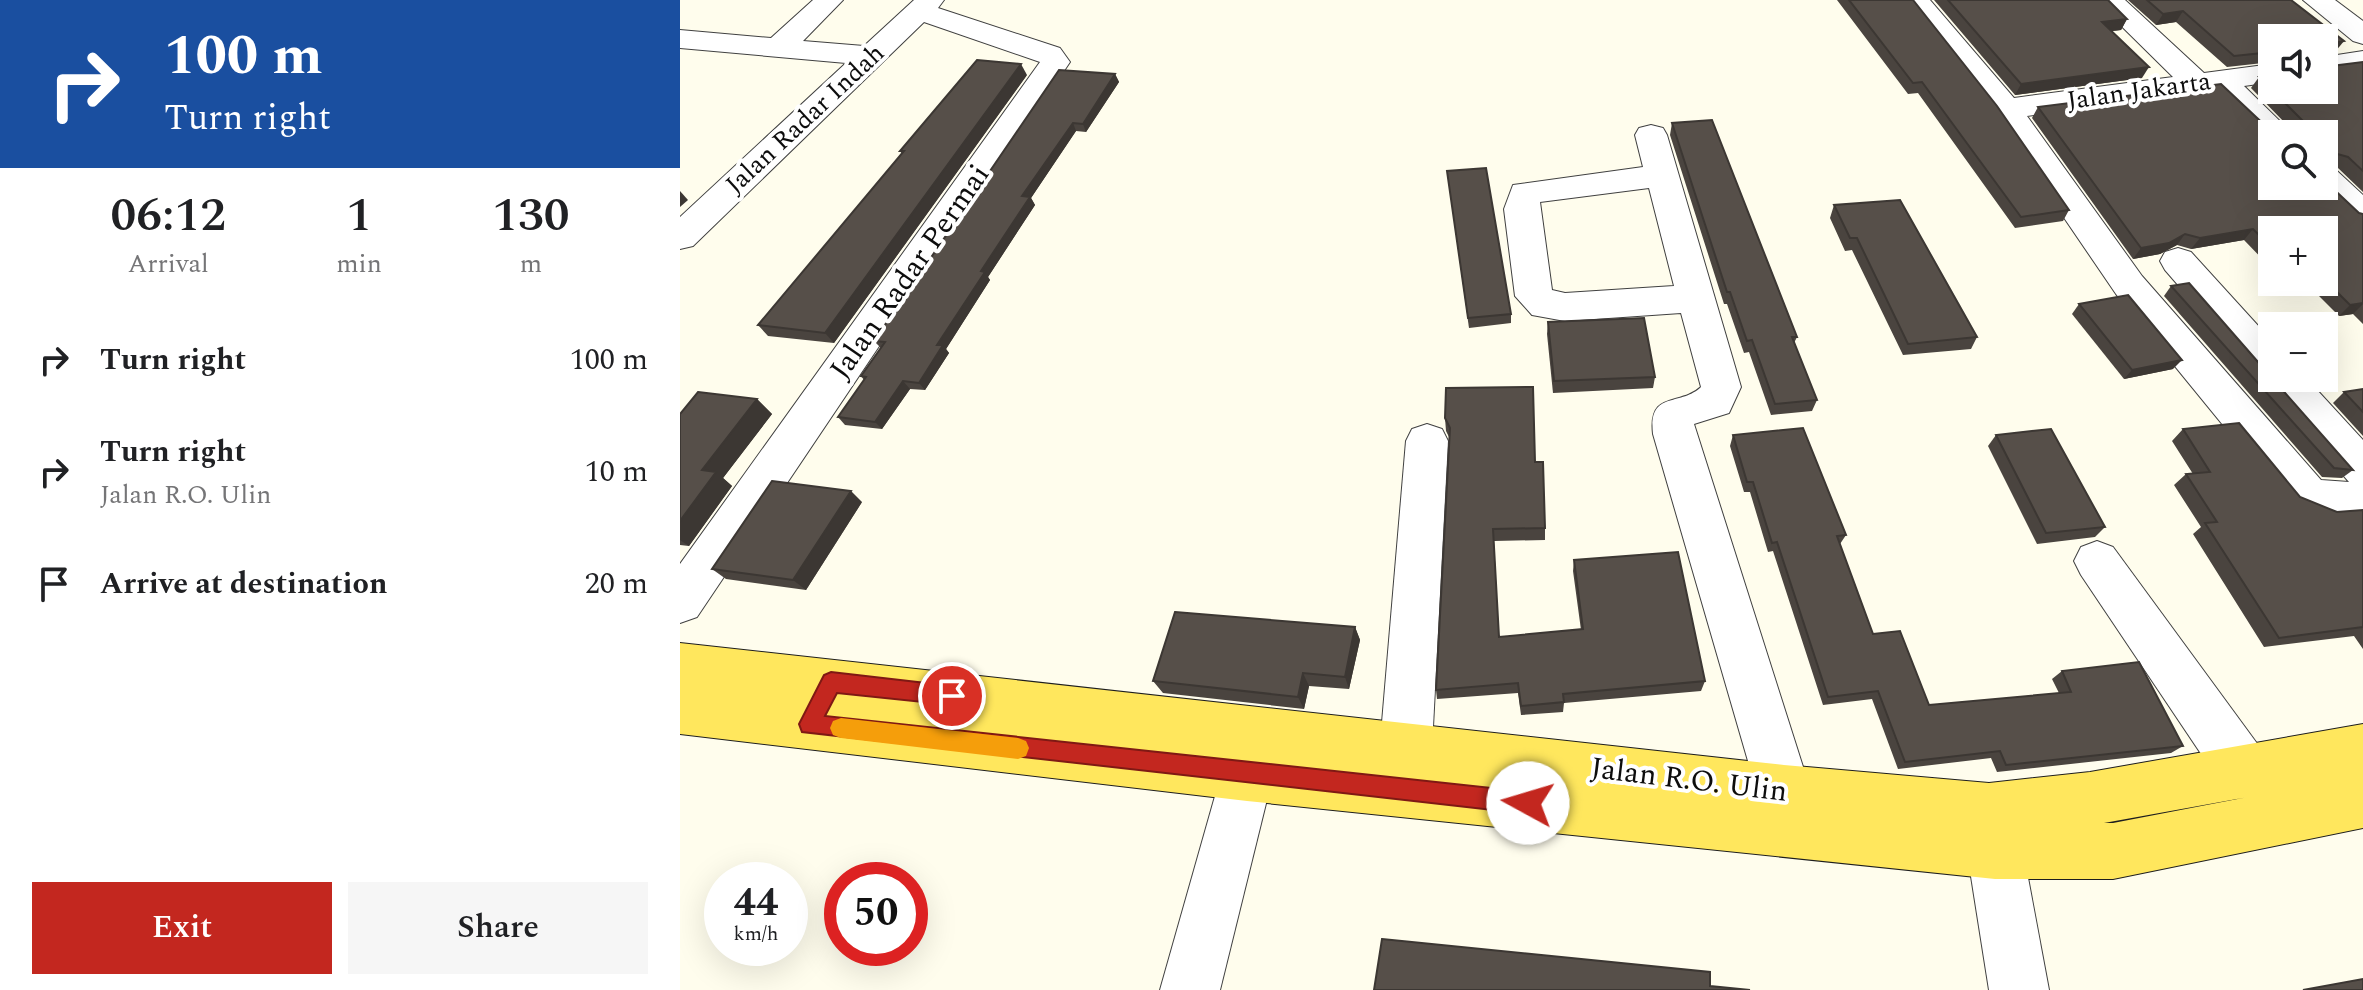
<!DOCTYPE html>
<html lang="en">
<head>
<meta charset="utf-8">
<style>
  body { margin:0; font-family:Spectral,serif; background:#f6f6f6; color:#202124; height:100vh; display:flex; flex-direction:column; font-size:30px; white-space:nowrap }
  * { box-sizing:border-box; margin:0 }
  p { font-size:26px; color:#757577 }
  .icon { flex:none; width:44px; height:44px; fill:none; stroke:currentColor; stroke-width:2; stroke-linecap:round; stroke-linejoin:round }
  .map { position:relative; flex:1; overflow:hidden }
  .side { display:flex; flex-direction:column; background:#fff; width:680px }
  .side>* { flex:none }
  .hud { background:#1a4fa0; color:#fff; overflow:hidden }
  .controls { position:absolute; left:1578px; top:24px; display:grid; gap:16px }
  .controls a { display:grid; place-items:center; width:80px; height:80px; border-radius:0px; background:#fff; box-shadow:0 8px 32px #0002; font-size:40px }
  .speed { position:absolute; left:24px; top:862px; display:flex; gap:16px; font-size:40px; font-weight:700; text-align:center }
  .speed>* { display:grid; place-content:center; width:104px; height:104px; border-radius:50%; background:#fff; box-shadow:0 8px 32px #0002; line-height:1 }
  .speed small { font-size:20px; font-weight:400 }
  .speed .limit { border:12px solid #d22; background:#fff; color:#111 }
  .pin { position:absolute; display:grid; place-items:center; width:68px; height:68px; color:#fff; margin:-34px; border:4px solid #fff; border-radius:50%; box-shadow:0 2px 8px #0007 }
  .me { position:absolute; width:88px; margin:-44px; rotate:276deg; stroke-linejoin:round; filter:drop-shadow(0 0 6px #0008) }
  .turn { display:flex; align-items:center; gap:28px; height:168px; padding:0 32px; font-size:36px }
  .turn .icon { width:104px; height:104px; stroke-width:2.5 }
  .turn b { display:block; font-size:56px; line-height:68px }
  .eta { display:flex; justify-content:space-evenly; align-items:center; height:136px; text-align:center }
  .eta b { font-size:48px; font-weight:600; line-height:56px }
  .action { display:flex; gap:16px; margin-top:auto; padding:16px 32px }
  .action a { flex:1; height:92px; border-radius:0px; background:#c3271f; color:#fff; font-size:32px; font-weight:600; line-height:92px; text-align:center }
  .action a+a { background:#f6f6f6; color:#202124 }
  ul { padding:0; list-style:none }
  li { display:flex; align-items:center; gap:24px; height:112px; padding:0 32px }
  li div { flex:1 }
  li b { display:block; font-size:30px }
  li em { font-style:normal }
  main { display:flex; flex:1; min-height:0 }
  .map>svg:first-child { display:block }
</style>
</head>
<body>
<main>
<section class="side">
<div class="hud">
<div class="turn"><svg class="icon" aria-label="right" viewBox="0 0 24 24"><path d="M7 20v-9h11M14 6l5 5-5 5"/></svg><div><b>100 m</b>Turn right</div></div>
</div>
<div class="eta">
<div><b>06:12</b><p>Arrival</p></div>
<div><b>1</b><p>min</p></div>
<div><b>130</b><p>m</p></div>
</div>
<ul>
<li><svg class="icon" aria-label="right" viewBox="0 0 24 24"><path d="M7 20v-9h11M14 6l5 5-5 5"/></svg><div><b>Turn right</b></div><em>100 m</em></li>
<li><svg class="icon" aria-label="right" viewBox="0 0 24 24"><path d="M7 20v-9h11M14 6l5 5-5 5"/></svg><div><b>Turn right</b><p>Jalan R.O. Ulin</p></div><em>10 m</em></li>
<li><svg class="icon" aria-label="arrive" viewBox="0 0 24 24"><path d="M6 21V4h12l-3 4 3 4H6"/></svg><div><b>Arrive at destination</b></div><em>20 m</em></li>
</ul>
<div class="action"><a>Exit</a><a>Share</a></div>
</section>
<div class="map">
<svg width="1683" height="990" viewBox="0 0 1683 990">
  <rect width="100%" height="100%" fill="#fffded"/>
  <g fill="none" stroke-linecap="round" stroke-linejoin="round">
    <!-- minor casing -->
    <g stroke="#404040" stroke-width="2">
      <g id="minor">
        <polygon points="133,0 163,0 123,41 184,46 234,0 264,0 258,8 380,48 390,62 17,617 0,623 0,564 360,62 244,22 13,246 0,249 0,217 166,63 0,48 0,30 91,38"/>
        <polygon points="1221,0 1250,0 1334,98 1493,77 1415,0 1445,0 1524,73 1592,64 1592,82 1564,86 1613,134 1592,134 1592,143 1586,141 1532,90 1347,116 1462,276 1641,480 1669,482 1485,270 1480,261 1485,252 1498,248 1511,252 1592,341 1592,378 1626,378 1683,440 1683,517 1644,520 1609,506 1436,294 1314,115"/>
        <polygon points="1623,0 1655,0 1683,21 1683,44 1673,41"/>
        <polygon points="1683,51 1683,69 1644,75 1644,57"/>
        <path d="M971,125L983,128L987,135L1061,387L1049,413L1014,424L1131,792L1123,811L1104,819L1085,811L1077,792L973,434C968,390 1000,407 1021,387L1001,313L885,321L852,315L835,296L824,209L833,185L963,167L955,135L959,128ZM969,188L994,286L885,293L872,290L860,202Z"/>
        <polygon points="1644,167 1656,170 1683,195 1683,226 1671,222 1632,186 1644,186"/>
        <polygon points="747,424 762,429 768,441 752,746 744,764 726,771 708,764 700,746 726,441 732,429"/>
        <polygon points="1417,541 1433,547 1584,753 1591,772 1584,791 1565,798 1546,791 1401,575 1394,561 1401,547"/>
        <polygon points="567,749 586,756 593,775 540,990 480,990 541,775 548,756"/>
        <polygon points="1315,823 1335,831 1343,851 1369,990 1309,990 1287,851 1295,831"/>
      </g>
    </g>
    <!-- major casing -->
    <g stroke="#1e1e1e" stroke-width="2">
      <path id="major" d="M0,643L1104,765L1309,783L1410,772L1683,724V828L1433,879H1315L567,801L0,734ZM1568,797L1433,823H1424Z"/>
    </g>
    <!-- minor -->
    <use href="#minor" fill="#fff" fill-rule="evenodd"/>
    <!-- major -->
    <use href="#major" fill="#ffe75d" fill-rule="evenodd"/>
  </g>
  <!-- wall -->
  <g fill="#4a443f">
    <polygon points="1157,0 1233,0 1389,210 1383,221 1335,228 1238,93 1228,94"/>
    <polygon points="1254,0 1428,0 1447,19 1441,30 1432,31 1462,78 1335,95"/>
    <polygon points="1448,0 1611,0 1655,52 1650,53 1651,66 1683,62 1683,192 1658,168 1650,166 1592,134 1679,213 1683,214 1683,324 1673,314 1659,316 1625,282 1644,282 1644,230 1592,230 1592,269 1564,240 1511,249 1497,245 1480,254 1453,259 1352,118 1358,107 1598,133 1604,126 1607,125 1571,88 1579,77 1644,90 1592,38 1592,62 1547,67 1496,22 1476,25"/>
    <polygon points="435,74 439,82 406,132 396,131 351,198 355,205 308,277 310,280 266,349 269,353 245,390 230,389 202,429 165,425 158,417 184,380 181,376 201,348 194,341"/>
    <polygon points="347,75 154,343 88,336 78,325 222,154 220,151"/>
    <polygon points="992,123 1117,337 1114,343 1137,400 1132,411 1091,415 1069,352 1064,353 1047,304 1044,304 990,135"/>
    <polygon points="767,171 831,314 831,323 789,328"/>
    <polygon points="1154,205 1297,337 1291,349 1223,355 1172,250 1165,251 1150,218"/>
    <polygon points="1491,286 1673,470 1662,478 1642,477 1484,296"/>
    <polygon points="1399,304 1493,369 1444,379 1392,314"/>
    <polygon points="868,322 975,377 973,388 873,393 867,334"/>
    <polygon points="1683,389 1683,436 1653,403 1664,392"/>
    <polygon points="77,399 92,414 43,478 52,486 9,546 0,545 0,414"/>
    <polygon points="765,418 855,462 865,528 865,540 814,541 819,637 901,630 893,571 894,560 1025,681 1021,691 884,703 883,712 841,715 838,693 757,699 756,690 769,437 766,431"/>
    <polygon points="1503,429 1620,497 1657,512 1683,510 1683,649 1674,636 1584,647 1513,534 1521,527 1494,485 1506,474 1513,474 1492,441"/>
    <polygon points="1053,435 1166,535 1160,544 1193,634 1249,705 1379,693 1372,679 1382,671 1503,746 1491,753 1317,772 1311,758 1218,769 1192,699 1143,705 1093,551 1088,552 1070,492 1064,492 1050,446"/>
    <polygon points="1316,435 1425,527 1415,537 1357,544 1308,446"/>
    <polygon points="182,502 126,590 46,579 32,569"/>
    <polygon points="675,627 680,640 669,689 629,686 624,709 483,693 473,681"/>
  </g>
  <!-- shaded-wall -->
  <g fill="#3c3733">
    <polygon points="1503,11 1496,22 1476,25 1483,14"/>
    <polygon points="1447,19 1441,30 1416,33 1422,22"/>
    <polygon points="1664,41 1655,52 1644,55 1650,44"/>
    <polygon points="341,64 347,75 154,343 145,333"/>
    <polygon points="1469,67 1462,78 1335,95 1341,84"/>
    <polygon points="435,74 439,82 406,132 403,124"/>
    <polygon points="393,123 396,131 351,198 355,205 308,277 310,280 266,349 269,353 245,390 239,383 257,345 301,271 342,196"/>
    <polygon points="0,191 8,200 0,207"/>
    <polygon points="1573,229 1564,240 1511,249 1520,238"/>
    <polygon points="1505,234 1497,245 1480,254 1453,259 1461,248"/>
    <polygon points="1683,304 1673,314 1659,316 1670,305"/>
    <polygon points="1502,360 1493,369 1444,379 1452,370"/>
    <polygon points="223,381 230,389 202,429 195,422"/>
    <polygon points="77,399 92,414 43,478 52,486 9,546 0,540 0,521 22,470"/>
    <polygon points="171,491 182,502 126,590 113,580"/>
    <polygon points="675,627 680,640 669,689 665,677"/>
    <polygon points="623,673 629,686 624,709 618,697"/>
  </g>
  <!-- building -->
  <g fill="#564f49" stroke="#3c3733" stroke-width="2">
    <polygon points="1169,0 1233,0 1317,106 1389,210 1341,217 1242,82 1233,83"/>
    <polygon points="1268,0 1428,0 1447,19 1422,22 1469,67 1341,84"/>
    <polygon points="1467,0 1611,0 1664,41 1650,44 1651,66 1683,62 1683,171 1668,157 1654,153 1650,156 1650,172 1644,173 1644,134 1602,134 1604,126 1625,123 1579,77 1592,75 1592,90 1644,90 1644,38 1592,38 1592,52 1554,56 1503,11 1483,14"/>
    <polygon points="297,60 341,64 145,333 78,325 224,151 220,151"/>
    <polygon points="379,70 435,74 403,124 393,123 342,196 350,197 301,271 305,272 257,345 263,345 239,383 223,381 195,422 158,417 186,377 181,376 205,342 194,341"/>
    <polygon points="1541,84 1592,132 1601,134 1592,134 1592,186 1644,186 1644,180 1679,213 1683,214 1683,303 1670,305 1644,279 1644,230 1592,230 1592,248 1573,229 1520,238 1505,234 1489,243 1461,248 1358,107"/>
    <polygon points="1032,120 1117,337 1112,337 1137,400 1095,404 1072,340 1067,341 1050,292 1047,292 992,123"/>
    <polygon points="806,168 831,314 788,318 767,171"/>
    <polygon points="1220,200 1297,337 1228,344 1177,238 1170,238 1154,205"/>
    <polygon points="1509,283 1592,378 1673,470 1654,468 1491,286"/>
    <polygon points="1448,295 1502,360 1452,370 1399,304"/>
    <polygon points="964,318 975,377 874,381 868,322"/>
    <polygon points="853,387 855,462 863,462 865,528 813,529 819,637 903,629 894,560 998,552 1025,681 883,694 884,702 841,706 838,683 756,690 770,428 765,418 766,388"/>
    <polygon points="1683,389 1683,412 1664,392"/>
    <polygon points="18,392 77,399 22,470 36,472 0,521 0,414"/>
    <polygon points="1559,423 1620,497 1657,512 1683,510 1683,627 1599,638 1525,523 1537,522 1506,474 1530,472 1503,429"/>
    <polygon points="1123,428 1166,535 1157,536 1193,634 1220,631 1249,705 1391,692 1382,671 1459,662 1503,746 1326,765 1320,751 1225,762 1198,691 1148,697 1097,542 1092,543 1073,482 1067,482 1053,435"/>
    <polygon points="1371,429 1425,527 1366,533 1316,435"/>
    <polygon points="92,481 171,491 113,580 32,569"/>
    <polygon points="495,612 675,627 665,677 623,673 618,697 473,681"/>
    <polygon points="702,939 1030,972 1030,986 1070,990 694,990"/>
    <polygon points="1683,979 1683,990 1623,990"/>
  </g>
  <!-- route -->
  <polygon fill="#c3271f" stroke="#7f1914" stroke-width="2" points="151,672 272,686 280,689 283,696 280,703 272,705 157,693 145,716 848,792 855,795 859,803 855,811 848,814 122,732 119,724 144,675"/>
  <!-- slow -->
  <polygon fill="#f59e0b" points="161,718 338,738 346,741 349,748 346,756 338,759 161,738 153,735 150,728 153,721"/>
  <g text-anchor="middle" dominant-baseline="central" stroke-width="8" stroke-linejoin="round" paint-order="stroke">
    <!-- far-street labels -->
    <g font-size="26" fill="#0d0d0d" stroke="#fff">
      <text transform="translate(1459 91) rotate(-8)">Jalan Jakarta</text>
      <text transform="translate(125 119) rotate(-43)">Jalan Radar Indah</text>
    </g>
    <!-- street labels -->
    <g font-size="30" fill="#0d0d0d" stroke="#fff">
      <text transform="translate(230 272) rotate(-55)">Jalan Radar Permai</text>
      <text transform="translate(1009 780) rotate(7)">Jalan R.O. Ulin</text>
    </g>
  </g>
</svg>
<div class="controls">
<a><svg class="icon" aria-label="sound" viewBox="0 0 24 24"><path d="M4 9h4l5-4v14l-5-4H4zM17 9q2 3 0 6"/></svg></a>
<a><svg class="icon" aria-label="search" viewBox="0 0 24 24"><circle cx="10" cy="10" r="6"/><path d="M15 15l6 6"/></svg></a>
<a>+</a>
<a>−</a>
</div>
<div class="speed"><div>44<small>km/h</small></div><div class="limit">50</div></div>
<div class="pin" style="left:272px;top:696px;background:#d93025"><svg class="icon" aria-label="arrive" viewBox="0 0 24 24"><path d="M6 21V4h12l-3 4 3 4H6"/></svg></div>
<svg class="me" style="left:848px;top:803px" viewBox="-20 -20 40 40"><circle r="19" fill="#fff"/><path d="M0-13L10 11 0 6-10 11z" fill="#c3271f"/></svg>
</div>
</main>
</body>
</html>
